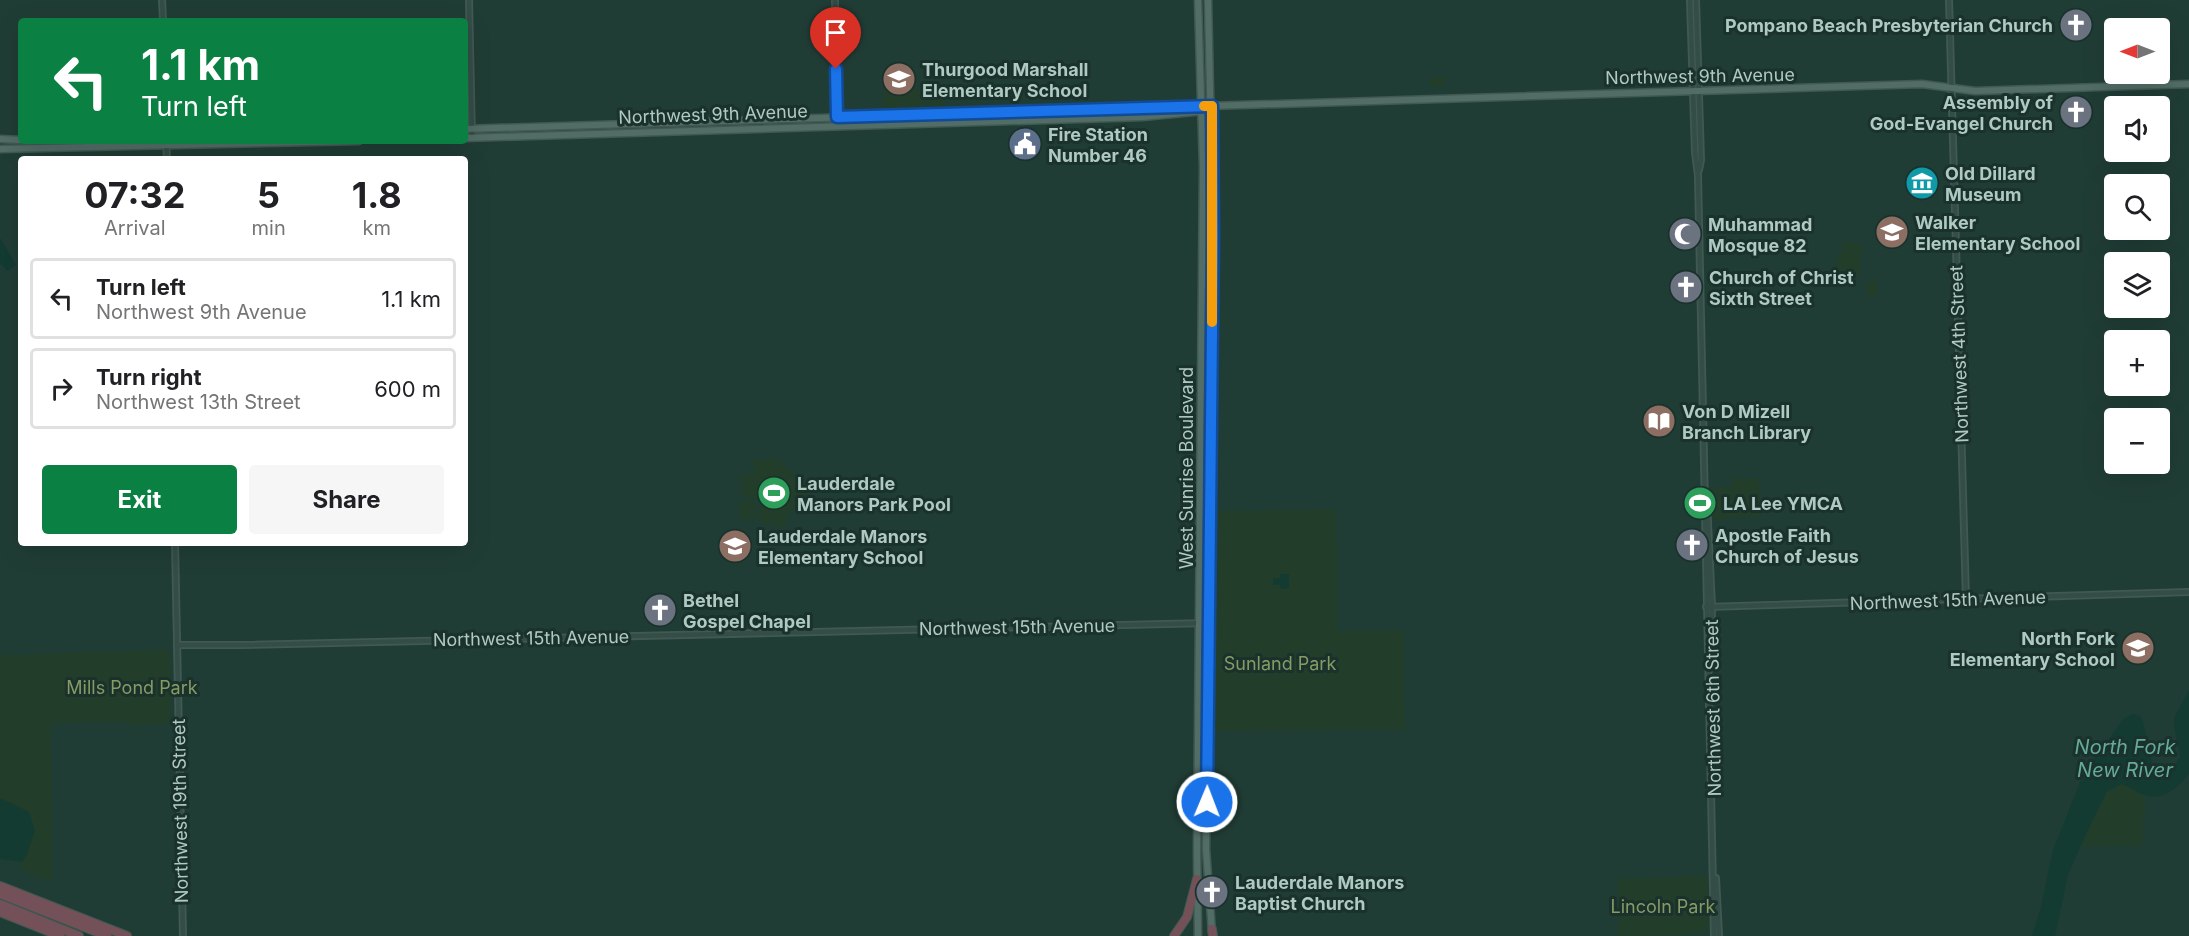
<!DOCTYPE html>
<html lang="en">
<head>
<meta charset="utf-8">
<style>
  body { margin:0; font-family:Inter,sans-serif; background:#f6f6f6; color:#202124; height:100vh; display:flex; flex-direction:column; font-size:22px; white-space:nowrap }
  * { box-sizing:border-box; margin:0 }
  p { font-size:20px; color:#757577 }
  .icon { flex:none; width:33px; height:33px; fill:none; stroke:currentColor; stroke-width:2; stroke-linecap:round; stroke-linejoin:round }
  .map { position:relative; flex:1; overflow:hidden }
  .details { position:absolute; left:18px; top:156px; width:450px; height:390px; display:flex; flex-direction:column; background:#fff; border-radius:6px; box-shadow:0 6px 24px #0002 }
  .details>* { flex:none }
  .top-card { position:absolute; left:18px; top:18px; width:450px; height:126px; border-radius:6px; box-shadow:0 6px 24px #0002; background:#0b8043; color:#fff; overflow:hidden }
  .needle { width:39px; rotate:270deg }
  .buttons { position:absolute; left:2104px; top:18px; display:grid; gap:12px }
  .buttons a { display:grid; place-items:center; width:66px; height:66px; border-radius:6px; background:#fff; box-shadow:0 6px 24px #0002; font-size:30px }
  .pin { position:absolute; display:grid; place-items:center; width:51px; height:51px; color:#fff; margin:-62px -26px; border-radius:50% 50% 50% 0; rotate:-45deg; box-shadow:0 0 6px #0007 }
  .pin .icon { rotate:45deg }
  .me { position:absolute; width:66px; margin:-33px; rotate:1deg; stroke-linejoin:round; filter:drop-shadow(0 0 4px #0008) }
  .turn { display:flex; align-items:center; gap:21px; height:126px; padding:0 24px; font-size:27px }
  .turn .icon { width:78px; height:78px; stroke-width:2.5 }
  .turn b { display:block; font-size:42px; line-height:51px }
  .eta { display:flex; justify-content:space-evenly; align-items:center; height:102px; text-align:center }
  .eta b { font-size:36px; font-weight:700; line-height:42px }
  .cta { display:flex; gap:12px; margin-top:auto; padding:12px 24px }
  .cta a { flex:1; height:69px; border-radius:6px; background:#0b8043; color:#fff; font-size:24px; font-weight:700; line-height:69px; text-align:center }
  .cta a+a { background:#f6f6f6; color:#202124 }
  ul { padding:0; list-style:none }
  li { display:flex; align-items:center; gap:18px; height:81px; margin:0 12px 9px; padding:0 12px; border:3px solid #e0e0e0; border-radius:6px }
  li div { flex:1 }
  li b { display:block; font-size:22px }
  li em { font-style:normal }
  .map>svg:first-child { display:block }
</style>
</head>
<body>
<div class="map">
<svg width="2189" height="936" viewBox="0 0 2189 936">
  <rect width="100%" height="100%" fill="#203d35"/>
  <!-- green -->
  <g fill="#223e2a">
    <polygon points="1430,77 1445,77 1445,86 1430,87"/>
    <polygon points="927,89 927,106 906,107 906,90"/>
    <rect x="883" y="90" width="21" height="17"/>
    <polygon points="929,95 944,95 944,106 930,106"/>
    <polygon points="1842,243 1861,243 1860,274 1838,275 1837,254 1843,253"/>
    <polygon points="1867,281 1877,281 1878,294 1867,295"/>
    <polygon points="778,459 811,489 790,512 783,528 759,521 759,500 746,497 741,492 741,475 754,474 753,460"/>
    <polygon points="1759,478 1760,516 1713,520 1713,488 1732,487 1732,479"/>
    <polygon points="755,500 756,519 740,520 739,501"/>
    <polygon points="1336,509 1338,631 1403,630 1405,729 1214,731 1212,728 1215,511"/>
    <polygon points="722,542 733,542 734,555 722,556"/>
    <path d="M169,650C172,657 169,710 170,723L129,725L123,722L51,723L52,882L19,868L27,854L2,799L0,798V655Z"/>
    <polygon points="2122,784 2145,796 2145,810 2143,811 2143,845 2081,846 2107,791"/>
    <polygon points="1708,876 1709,930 1678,935 1618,936 1618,879"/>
  </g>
  <!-- water -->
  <g fill="#133b31">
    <polygon points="0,238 16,265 7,271 0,263"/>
    <polygon points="1280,574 1289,574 1289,588 1281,589 1280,585 1273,585 1273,578 1280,578"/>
    <path d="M2189,690V773C2180,787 2162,802 2144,795C2136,792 2130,787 2122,784L2107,791L2086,834L2068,875L2055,936H2032L2040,910L2053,850L2083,775L2124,718L2133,714L2141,716C2148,733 2146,754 2156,769C2168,772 2175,767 2180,756L2174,727V718Z"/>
    <polygon points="0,798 29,812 35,831 27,854 22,862 0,859"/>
  </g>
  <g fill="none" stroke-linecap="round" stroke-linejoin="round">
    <!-- minor casing -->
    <g stroke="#415953" stroke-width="8">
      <g id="minor">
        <polyline points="162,0 163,21"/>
        <polyline points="469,0 472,137"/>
        <polyline points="835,0 837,117 835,125"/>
        <polyline points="1690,0 1695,152 1698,176 1714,936"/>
        <polyline points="1696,0 1701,160 1699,170"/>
        <polyline points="1949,0 1966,600"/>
        <polyline points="166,141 167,159"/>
        <polyline points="1707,503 1712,607 1711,666"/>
        <polyline points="175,543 183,936"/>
        <polyline points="1706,607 2189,592"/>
        <polyline points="177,645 242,645 1209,623"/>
        <polyline points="1716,878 1719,936"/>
      </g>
    </g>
    <!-- major casing -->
    <g stroke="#415953" stroke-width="9">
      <g id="major">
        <polyline points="1198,0 1203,166 1197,849 1198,936"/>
        <polyline points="1208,0 1213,226 1206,849 1212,932"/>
        <polyline points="465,129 1922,84 1975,91 2189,84"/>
        <polyline points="465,138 1143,117 1203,111"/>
        <polyline points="0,139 21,140"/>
        <polyline points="0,149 359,141"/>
      </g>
    </g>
    <!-- highway casing -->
    <g stroke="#3f5852" stroke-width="10">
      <g id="highway">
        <polyline points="0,886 127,936"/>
        <polyline points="0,894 107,936"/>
        <polyline points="0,904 79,936"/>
        <polyline points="0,912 60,936"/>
        <polyline points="1212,929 1213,936"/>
        <polyline points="1174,936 1187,917 1197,879"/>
      </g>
    </g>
    <!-- minor -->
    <use href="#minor" stroke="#344d47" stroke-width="4.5"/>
    <!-- major -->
    <use href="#major" stroke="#526d66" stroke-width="6"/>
    <!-- highway -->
    <use href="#highway" stroke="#745158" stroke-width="8"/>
  </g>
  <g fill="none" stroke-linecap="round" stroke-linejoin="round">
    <!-- route casing -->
    <g stroke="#114b97" stroke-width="15">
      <polyline id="route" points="836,69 837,117 1212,106 1213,236 1207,802"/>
    </g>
    <!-- route -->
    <use href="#route" stroke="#1a73e8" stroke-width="10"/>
    <!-- slow -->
    <polyline stroke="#f59e0b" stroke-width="10" points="1204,106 1212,106 1212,322"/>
  </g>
  <!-- icons -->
  <defs>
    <g id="church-disc" transform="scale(1.725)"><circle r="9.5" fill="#6b7280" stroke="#1a312c"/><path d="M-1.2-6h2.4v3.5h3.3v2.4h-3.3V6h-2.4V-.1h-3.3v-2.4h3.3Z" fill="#fff"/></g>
    <g id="school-disc" transform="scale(1.725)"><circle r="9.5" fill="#8d6e63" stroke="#1a312c"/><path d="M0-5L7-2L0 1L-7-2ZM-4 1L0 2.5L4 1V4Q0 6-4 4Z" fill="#fff"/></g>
    <g id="civic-disc" transform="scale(1.725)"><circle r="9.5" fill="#5c6f8a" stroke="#1a312c"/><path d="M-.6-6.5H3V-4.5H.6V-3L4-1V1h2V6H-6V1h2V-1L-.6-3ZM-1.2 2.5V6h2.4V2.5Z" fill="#fff"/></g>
    <g id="museum-disc" transform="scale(1.725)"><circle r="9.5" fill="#0f9aa8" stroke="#1a312c"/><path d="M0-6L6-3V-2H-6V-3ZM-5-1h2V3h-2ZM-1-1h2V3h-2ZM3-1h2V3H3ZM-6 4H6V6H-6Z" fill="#fff"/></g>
    <g id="mosque-disc" transform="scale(1.725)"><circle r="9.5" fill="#6b7280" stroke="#1a312c"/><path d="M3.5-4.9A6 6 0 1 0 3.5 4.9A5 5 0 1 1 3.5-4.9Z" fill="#fff"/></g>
    <g id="library-disc" transform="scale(1.725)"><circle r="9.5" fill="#8d6e63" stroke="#1a312c"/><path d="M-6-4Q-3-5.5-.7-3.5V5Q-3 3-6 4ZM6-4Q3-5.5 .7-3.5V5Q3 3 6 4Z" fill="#fff"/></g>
    <g id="stadium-disc" transform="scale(1.725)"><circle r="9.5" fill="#2e9e5b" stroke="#1a312c"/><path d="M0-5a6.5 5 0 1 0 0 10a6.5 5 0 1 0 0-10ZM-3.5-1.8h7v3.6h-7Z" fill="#fff"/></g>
  </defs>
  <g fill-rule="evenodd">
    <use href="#church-disc" x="2076" y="25"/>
    <use href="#school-disc" x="899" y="79"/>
    <use href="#church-disc" x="2076" y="112"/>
    <use href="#civic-disc" x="1025" y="144"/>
    <use href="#museum-disc" x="1922" y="183"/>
    <use href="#school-disc" x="1892" y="232"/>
    <use href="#mosque-disc" x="1685" y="234"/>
    <use href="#church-disc" x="1686" y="287"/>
    <use href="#library-disc" x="1659" y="421"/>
    <use href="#stadium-disc" x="774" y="493"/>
    <use href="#stadium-disc" x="1700" y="503"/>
    <use href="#church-disc" x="1692" y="545"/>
    <use href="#school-disc" x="735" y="546"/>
    <use href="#church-disc" x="660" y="610"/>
    <use href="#school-disc" x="2138" y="648"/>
    <use href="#church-disc" x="1212" y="892"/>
  </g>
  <g text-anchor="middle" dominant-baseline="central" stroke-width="6" stroke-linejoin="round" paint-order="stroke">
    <!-- poi labels -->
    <g font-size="18" font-weight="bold" fill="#afc9c3" stroke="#1a312c" text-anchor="start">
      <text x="2053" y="25" text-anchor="end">Pompano Beach Presbyterian Church</text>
      <text x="922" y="69">Thurgood Marshall<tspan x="922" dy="21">Elementary School</tspan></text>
      <text x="2053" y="102" text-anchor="end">Assembly of<tspan x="2053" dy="21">God-Evangel Church</tspan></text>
      <text x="1048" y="134">Fire Station<tspan x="1048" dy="21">Number 46</tspan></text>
      <text x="1945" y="173">Old Dillard<tspan x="1945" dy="21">Museum</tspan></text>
      <text x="1915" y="222">Walker<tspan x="1915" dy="21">Elementary School</tspan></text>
      <text x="1708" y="224">Muhammad<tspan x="1708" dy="21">Mosque 82</tspan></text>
      <text x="1709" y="277">Church of Christ<tspan x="1709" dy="21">Sixth Street</tspan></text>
      <text x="1682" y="411">Von D Mizell<tspan x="1682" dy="21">Branch Library</tspan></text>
      <text x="797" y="483">Lauderdale<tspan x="797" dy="21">Manors Park Pool</tspan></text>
      <text x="1723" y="503">LA Lee YMCA</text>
      <text x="1715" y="535">Apostle Faith<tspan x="1715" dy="21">Church of Jesus</tspan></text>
      <text x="758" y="536">Lauderdale Manors<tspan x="758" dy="21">Elementary School</tspan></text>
      <text x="683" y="600">Bethel<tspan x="683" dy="21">Gospel Chapel</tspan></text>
      <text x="2115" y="638" text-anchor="end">North Fork<tspan x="2115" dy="21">Elementary School</tspan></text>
      <text x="1235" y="882">Lauderdale Manors<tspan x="1235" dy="21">Baptist Church</tspan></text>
    </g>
    <!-- street labels -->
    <g font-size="18" fill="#afc9c3" stroke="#1a312c">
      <text transform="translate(1700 76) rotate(-1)">Northwest 9th Avenue</text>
      <text transform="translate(713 114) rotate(-2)">Northwest 9th Avenue</text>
      <text transform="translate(1959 354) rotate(-92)">Northwest 4th Street</text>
      <text transform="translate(1186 468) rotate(-90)">West Sunrise Boulevard</text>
      <text transform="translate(1948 600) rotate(-2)">Northwest 15th Avenue</text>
      <text transform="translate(1017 627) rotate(-1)">Northwest 15th Avenue</text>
      <text transform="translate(531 638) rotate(-1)">Northwest 15th Avenue</text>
      <text transform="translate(1713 708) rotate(-91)">Northwest 6th Street</text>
      <text transform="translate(180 811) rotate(-91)">Northwest 19th Street</text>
    </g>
    <!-- park labels -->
    <g font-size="18" fill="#869c64" stroke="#1a312c">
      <text x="1280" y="663">Sunland Park</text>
      <text x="132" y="687">Mills Pond Park</text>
      <text x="1663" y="906">Lincoln Park</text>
    </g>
    <!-- water labels -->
    <g font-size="20" font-style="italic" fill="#65ab99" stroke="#1a312c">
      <text x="2125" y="747">North Fork<tspan x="2125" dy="23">New River</tspan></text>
    </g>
  </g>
</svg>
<div class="buttons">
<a><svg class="needle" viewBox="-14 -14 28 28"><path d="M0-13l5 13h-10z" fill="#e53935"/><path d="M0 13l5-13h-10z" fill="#757577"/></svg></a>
<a><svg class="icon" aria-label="sound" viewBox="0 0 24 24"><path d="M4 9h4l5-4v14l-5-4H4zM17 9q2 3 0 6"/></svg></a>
<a><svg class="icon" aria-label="search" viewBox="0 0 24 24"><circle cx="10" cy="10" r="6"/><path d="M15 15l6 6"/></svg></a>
<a><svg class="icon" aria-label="layers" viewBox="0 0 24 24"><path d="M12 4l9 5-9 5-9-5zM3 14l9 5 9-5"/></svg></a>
<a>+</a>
<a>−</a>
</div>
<div class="pin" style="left:836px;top:69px;background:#d93025"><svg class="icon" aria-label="arrive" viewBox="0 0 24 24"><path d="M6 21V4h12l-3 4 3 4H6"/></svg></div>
<svg class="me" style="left:1207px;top:802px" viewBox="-20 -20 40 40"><circle r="17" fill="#1a73e8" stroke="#fff" stroke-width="3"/><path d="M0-11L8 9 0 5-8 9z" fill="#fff"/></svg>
<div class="top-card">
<div class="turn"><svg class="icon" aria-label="left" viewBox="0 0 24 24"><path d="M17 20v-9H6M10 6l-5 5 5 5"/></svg><div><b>1.1 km</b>Turn left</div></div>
</div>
<section class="details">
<div class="eta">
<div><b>07:32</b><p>Arrival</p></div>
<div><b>5</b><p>min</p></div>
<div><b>1.8</b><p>km</p></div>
</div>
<ul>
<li><svg class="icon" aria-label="left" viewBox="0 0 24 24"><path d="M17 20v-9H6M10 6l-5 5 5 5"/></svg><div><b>Turn left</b><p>Northwest 9th Avenue</p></div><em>1.1 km</em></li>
<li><svg class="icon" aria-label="right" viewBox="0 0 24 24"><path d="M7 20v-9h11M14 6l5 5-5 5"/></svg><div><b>Turn right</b><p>Northwest 13th Street</p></div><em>600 m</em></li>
</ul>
<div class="cta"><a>Exit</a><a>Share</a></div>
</section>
</div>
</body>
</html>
